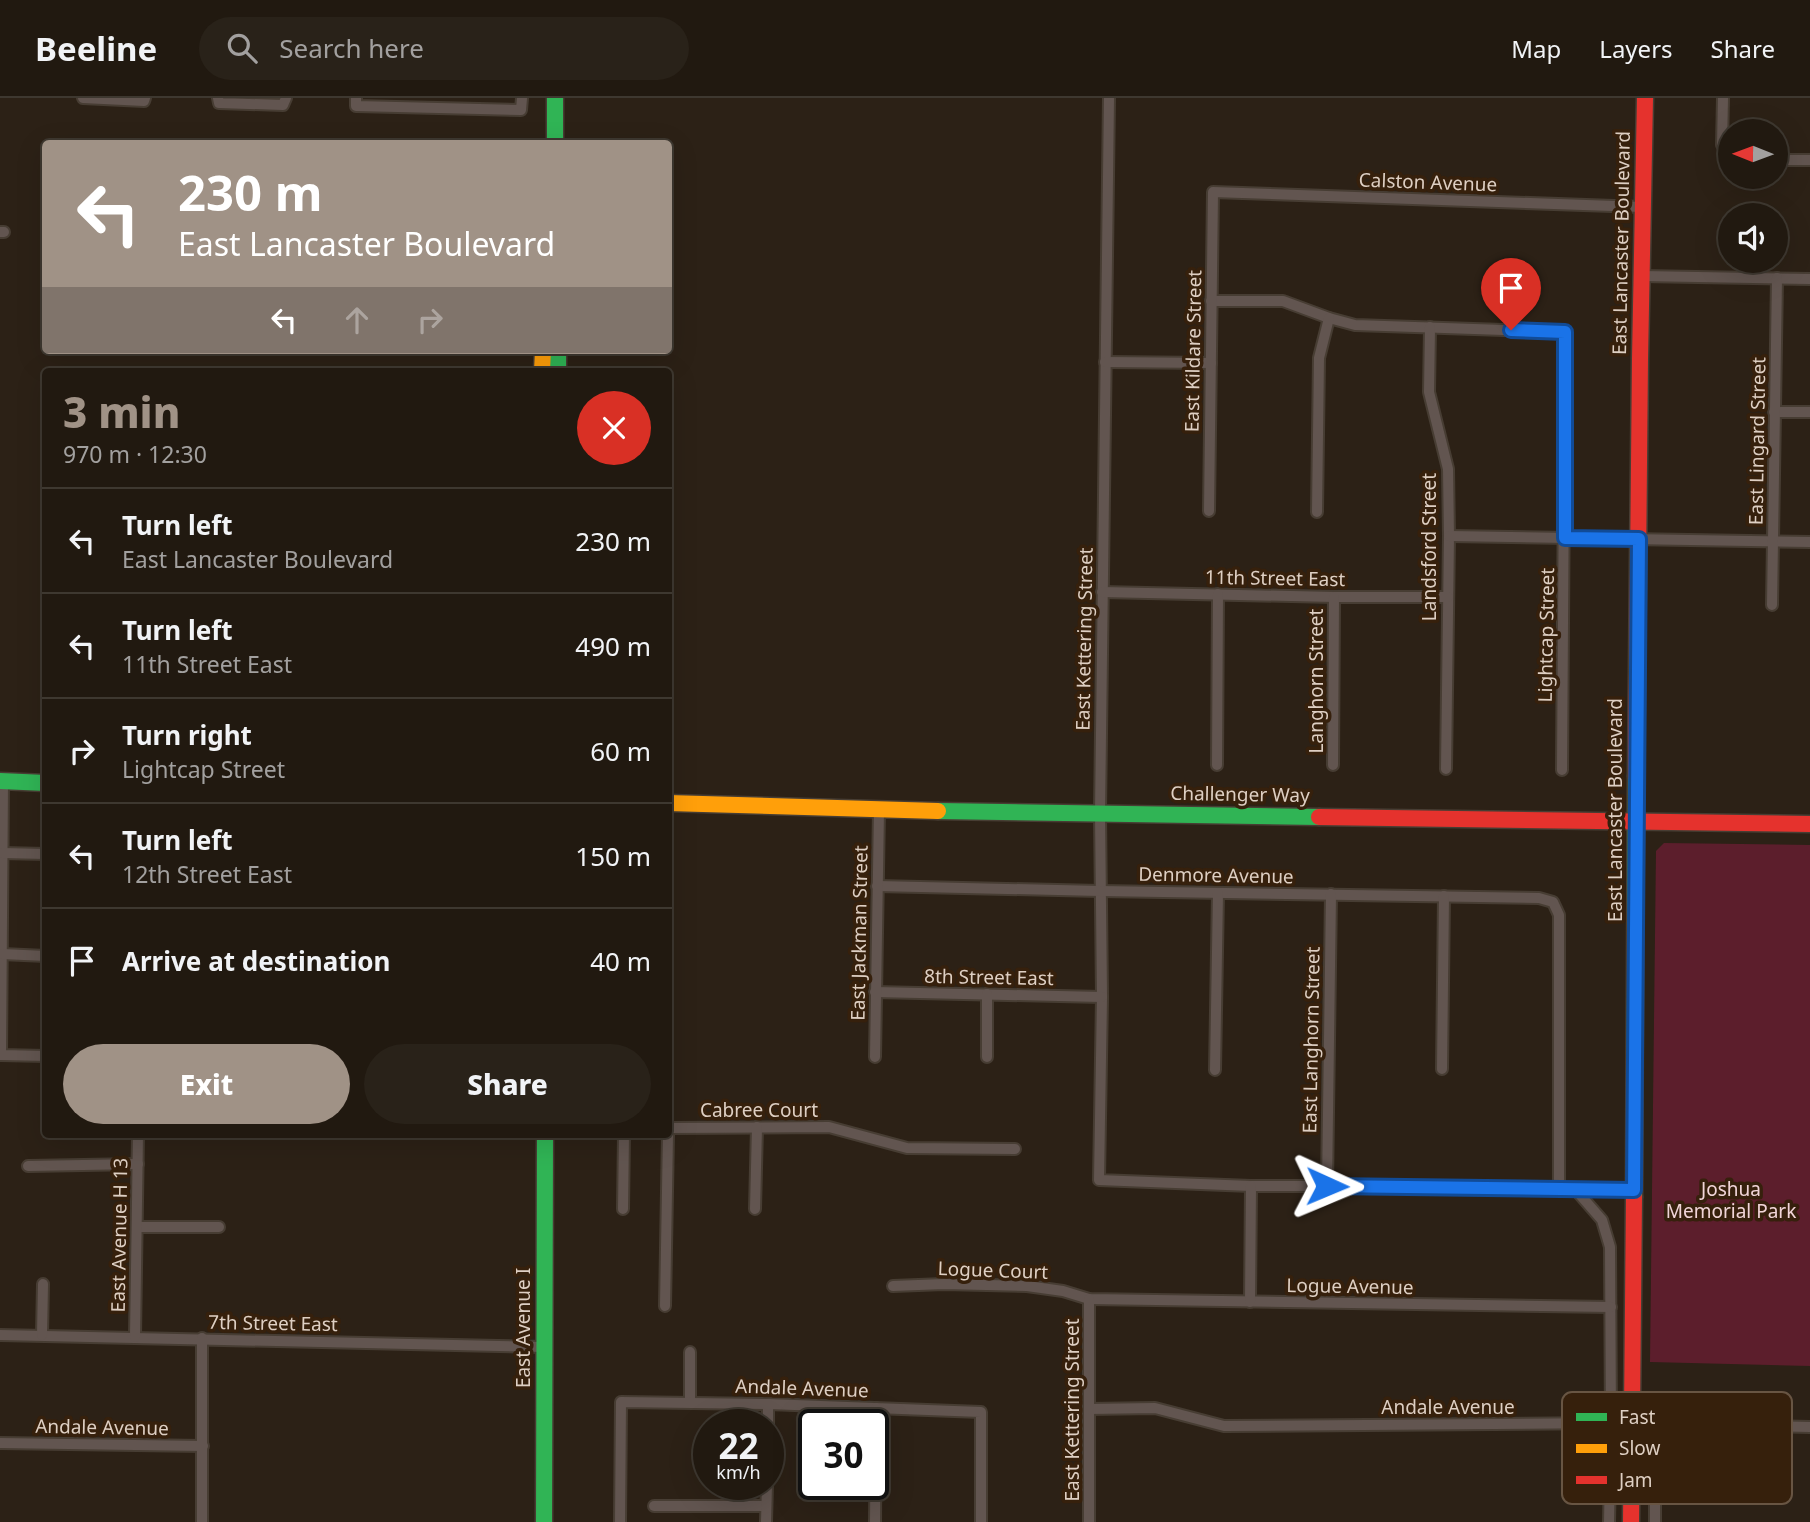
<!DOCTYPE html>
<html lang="en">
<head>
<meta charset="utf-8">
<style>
  body { margin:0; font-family:"Noto Sans",sans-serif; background:#292219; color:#f1f3f6; height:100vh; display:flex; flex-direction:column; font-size:26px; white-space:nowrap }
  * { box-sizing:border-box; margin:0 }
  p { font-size:23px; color:#a2a09f }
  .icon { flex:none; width:38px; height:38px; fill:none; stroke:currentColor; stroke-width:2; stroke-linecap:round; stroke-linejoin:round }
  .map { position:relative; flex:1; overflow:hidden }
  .panel { position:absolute; left:42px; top:270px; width:630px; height:770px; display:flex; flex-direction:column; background:#211910; border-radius:7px; box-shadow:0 7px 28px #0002,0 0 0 2px #3e3830 }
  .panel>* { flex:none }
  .guide { position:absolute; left:42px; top:42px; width:630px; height:214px; border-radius:7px; box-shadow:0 7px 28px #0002,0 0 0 2px #3e3830; background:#a09286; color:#fff; overflow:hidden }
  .needle { width:46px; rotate:271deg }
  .fabs { position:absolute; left:1718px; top:21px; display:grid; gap:14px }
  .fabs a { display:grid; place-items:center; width:70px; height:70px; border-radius:50%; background:#211910; box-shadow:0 7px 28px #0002,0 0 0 2px #3e3830; font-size:35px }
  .speed { position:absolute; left:693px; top:1311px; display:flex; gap:14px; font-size:35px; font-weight:700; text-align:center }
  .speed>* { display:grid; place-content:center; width:91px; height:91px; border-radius:50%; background:#211910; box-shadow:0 7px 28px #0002,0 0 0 2px #3e3830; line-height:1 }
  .speed small { font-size:18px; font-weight:400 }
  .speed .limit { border:4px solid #111; border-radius:10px; background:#fff; color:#111 }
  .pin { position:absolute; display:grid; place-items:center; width:60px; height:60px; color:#fff; margin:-72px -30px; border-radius:50% 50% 50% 0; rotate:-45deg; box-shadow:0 0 7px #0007 }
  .pin .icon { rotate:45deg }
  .me { position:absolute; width:77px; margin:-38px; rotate:91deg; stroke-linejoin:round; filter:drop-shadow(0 0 5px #0008) }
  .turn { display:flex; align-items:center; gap:24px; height:147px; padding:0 21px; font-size:32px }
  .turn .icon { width:91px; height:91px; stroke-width:2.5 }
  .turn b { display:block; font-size:49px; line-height:60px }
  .lanes { display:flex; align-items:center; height:66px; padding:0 21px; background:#0003; justify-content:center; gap:35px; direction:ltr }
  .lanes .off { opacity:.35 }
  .round { display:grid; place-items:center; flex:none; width:74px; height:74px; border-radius:37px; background:#292219 }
  .overview { display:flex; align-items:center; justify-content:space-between; height:119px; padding:0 21px }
  h1 { font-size:42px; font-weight:800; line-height:52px; color:#a09286 }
  .primary-button { display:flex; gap:14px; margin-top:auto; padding:14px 21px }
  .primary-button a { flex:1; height:80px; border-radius:42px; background:#a09286; color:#fff; font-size:28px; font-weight:800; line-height:80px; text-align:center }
  .primary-button a+a { background:#292219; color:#f1f3f6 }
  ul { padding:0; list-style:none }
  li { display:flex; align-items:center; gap:21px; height:105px; padding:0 21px; border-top:2px solid #3e3830 }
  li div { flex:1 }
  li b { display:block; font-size:26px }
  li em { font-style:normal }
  header { display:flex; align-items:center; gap:42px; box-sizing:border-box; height:98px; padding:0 35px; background:#211910; border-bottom:2px solid #3e3830 }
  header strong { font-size:33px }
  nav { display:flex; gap:38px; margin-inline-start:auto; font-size:24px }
  .search { width:490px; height:63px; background:#292219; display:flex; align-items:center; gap:18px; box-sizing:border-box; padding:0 24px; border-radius:38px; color:#a2a09f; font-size:26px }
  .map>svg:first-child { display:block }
</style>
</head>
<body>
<header>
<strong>Beeline</strong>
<div class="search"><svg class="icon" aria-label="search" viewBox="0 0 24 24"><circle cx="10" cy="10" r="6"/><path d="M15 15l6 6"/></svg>Search here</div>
<nav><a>Map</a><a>Layers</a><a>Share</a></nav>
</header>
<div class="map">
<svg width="1810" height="1424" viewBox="0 0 1810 1424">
  <rect width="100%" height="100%" fill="#2c2116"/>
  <!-- green -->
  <polygon fill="#5c1e2c" points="1664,745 1810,747 1810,1268 1650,1264 1656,753"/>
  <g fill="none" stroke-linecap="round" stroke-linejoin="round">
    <!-- street casing -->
    <g stroke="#473d33" stroke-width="14">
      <g id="street">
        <polyline points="83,0 144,3 145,0"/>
        <polyline points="218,0 219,5 283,7 286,0"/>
        <polyline points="356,0 356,8 521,12 522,0"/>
        <polyline points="1109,0 1100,715 1102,899 1099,1082 1251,1088 1327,1088 1634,1092"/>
        <polyline points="1723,0 1722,47 1731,57"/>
        <polyline points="1776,62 1810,62"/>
        <polyline points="0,134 4,134"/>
        <polyline points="1642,178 1810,181"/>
        <polyline points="1211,203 1283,203 1329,220 1355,227 1565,234 1562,672"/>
        <polyline points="1430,229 1429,294 1448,371 1449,438 1446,671"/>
        <polyline points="1105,264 1211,265"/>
        <polyline points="1774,314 1810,314"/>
        <polyline points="1209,413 1213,94 1642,109"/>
        <polyline points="1317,414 1319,260 1329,220"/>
        <polyline points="1449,438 1810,444"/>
        <polyline points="1102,494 1334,499 1448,499"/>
        <polyline points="1772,507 1777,180"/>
        <polyline points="1217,667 1218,496"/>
        <polyline points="1333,667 1334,499"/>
        <polyline points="3,683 1,957 46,958"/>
        <polyline points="2,755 46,756"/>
        <polyline points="877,788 1100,793 1539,800 1553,804 1559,817 1559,1091"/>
        <polyline points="2,856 46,858"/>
        <polyline points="875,894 1102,899"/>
        <polyline points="875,959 879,712"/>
        <polyline points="987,959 987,896"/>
        <polyline points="1442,971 1444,798"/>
        <polyline points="1215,972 1218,795"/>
        <polyline points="668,1030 829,1029 907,1050 1015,1051"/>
        <polyline points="28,1068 138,1066"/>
        <polyline points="1327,1088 1331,796"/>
        <polyline points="1575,1091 1602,1122 1610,1149 1611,1325 1609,1424"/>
        <polyline points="623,1111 624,1036"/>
        <polyline points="755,1111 757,1029"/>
        <polyline points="137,1129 219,1129"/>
        <polyline points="893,1188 944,1186 1027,1188 1063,1193 1089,1201 1611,1209"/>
        <polyline points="1250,1204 1251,1088"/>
        <polyline points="665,1208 668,1036"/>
        <polyline points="0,1237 544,1249"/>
        <polyline points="42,1237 43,1186"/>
        <polyline points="135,1239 138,1036"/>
        <polyline points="690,1304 690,1254"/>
        <polyline points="1089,1311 1155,1310 1224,1328 1611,1325 1810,1329"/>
        <polyline points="768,1326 768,1306"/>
        <polyline points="0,1345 203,1348"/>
        <polyline points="654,1408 766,1408"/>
        <polyline points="202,1424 202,1240"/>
        <polyline points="620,1424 621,1304 768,1306 981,1314 981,1424"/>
        <polyline points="766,1424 767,1386"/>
        <polyline points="875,1424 876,1310"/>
        <polyline points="1089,1424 1089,1201"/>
        <polyline points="1655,1424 1655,1326"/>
      </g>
    </g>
    <!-- fast casing -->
    <g stroke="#473d33" stroke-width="19">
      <g id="fast">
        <polyline points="555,0 555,46"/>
        <polyline points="558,252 558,273"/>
        <polyline points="0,683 46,685"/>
        <polyline points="938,713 1319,719"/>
        <polyline points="1634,1099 1636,678"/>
        <polyline points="544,1424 545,1036"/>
      </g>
    </g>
    <!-- slow casing -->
    <g stroke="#473d33" stroke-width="19">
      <g id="slow">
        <polyline points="542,273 543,252"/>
        <polyline points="668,705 938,713"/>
      </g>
    </g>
    <!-- jam casing -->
    <g stroke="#473d33" stroke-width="19">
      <g id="jam">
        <polyline points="1636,678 1640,261 1645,0"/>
        <polyline points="1319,719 1810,726"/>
        <polyline points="1631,1424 1634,1099"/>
      </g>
    </g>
    <!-- street -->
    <use href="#street" stroke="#625550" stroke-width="10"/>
    <!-- fast -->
    <use href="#fast" stroke="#30b455" stroke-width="16"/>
    <!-- slow -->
    <use href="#slow" stroke="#ff9f0a" stroke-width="16"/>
    <!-- jam -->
    <use href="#jam" stroke="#e5322d" stroke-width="16"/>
  </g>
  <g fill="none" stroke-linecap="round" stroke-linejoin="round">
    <!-- route casing -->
    <g stroke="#114b97" stroke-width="18">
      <polyline id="route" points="1327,1088 1634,1092 1639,441 1565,440 1565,234 1511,232"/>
    </g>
    <!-- route -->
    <use href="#route" stroke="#1a73e8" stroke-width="12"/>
  </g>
  <g text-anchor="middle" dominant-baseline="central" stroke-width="7" stroke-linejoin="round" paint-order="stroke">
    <!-- street labels -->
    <g font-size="19" fill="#decfc3" stroke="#36200c">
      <text transform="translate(1428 84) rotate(2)">Calston Avenue</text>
      <text transform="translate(1621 145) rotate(-89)">East Lancaster Boulevard</text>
      <text transform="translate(1193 253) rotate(-89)">East Kildare Street</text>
      <text transform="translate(1757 343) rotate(-89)">East Lingard Street</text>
      <text transform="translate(1429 449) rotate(-90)">Landsford Street</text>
      <text transform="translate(1275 480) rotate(1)">11th Street East</text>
      <text transform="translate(1546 537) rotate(-89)">Lightcap Street</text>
      <text transform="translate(1084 541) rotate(-89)">East Kettering Street</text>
      <text transform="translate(1316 583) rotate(-90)">Langhorn Street</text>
      <text transform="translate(1240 696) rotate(1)">Challenger Way</text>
      <text transform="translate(1615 712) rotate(-90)">East Lancaster Boulevard</text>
      <text transform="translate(1216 777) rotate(1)">Denmore Avenue</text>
      <text transform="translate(859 835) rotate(-89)">East Jackman Street</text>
      <text transform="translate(989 879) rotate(1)">8th Street East</text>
      <text transform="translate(1311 942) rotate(-89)">East Langhorn Street</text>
      <text x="759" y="1012">Cabree Court</text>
      <text transform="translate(119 1137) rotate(-89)">East Avenue H 13</text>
      <text transform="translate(993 1172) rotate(2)">Logue Court</text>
      <text transform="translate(1350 1188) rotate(1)">Logue Avenue</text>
      <text transform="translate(273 1225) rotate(1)">7th Street East</text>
      <text transform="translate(523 1230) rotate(-90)">East Avenue I</text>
      <text transform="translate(802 1290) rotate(2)">Andale Avenue</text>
      <text x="1448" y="1309">Andale Avenue</text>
      <text transform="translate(1072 1312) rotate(-90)">East Kettering Street</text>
      <text transform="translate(102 1329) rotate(1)">Andale Avenue</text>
    </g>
    <!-- park labels -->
    <g font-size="19" fill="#f1d5d8" stroke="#36200c">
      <text x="1731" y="1091">Joshua<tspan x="1731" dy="22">Memorial Park</tspan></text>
    </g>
  </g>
  <!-- legend -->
  <rect x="1562" y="1294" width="230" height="112" rx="10" fill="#36200c" stroke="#685543" stroke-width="2"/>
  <rect x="1576" y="1315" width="31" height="8" fill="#30b455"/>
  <rect x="1576" y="1346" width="31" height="9" fill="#ff9f0a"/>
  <rect x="1576" y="1378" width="31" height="8" fill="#e5322d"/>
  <g font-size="19" fill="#decfc3">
    <text x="1619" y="1326">Fast</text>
    <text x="1619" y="1357">Slow</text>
    <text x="1619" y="1389">Jam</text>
  </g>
</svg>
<div class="fabs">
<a><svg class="needle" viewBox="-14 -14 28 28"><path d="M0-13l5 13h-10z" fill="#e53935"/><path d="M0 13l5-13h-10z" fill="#a2a09f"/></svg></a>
<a><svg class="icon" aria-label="sound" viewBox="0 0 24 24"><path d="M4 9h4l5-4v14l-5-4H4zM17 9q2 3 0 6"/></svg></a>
</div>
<div class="speed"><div>22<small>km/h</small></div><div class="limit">30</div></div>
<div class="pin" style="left:1511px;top:232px;background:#d93025"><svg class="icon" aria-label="arrive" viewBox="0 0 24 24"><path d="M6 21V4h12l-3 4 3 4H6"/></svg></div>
<svg class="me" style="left:1327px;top:1088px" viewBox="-20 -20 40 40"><path d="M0-17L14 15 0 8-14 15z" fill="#1a73e8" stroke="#fff" stroke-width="4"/></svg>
<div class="guide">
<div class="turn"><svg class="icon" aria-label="left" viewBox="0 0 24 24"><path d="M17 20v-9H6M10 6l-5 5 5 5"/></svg><div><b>230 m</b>East Lancaster Boulevard</div></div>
<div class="lanes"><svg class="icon" aria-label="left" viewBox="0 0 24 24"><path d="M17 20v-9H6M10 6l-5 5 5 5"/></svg><svg class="icon off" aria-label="ahead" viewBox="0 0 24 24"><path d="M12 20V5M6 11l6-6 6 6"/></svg><svg class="icon off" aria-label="right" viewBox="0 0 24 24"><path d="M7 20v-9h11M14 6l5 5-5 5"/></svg></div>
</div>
<section class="panel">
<div class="overview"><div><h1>3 min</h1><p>970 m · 12:30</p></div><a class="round" style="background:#d93025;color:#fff"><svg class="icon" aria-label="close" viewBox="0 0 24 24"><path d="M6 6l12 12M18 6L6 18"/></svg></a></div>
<ul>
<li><svg class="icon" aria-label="left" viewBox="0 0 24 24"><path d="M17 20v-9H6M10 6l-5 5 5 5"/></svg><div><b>Turn left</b><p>East Lancaster Boulevard</p></div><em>230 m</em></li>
<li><svg class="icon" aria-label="left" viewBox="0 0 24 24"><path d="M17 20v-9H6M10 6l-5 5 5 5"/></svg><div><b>Turn left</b><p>11th Street East</p></div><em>490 m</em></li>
<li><svg class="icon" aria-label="right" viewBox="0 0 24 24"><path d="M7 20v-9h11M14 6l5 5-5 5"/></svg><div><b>Turn right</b><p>Lightcap Street</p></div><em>60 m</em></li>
<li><svg class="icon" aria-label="left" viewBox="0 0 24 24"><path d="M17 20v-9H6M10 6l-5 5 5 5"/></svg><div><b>Turn left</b><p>12th Street East</p></div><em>150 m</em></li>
<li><svg class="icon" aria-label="arrive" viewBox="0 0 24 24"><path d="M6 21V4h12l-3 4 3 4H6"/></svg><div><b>Arrive at destination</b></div><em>40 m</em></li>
</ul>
<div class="primary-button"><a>Exit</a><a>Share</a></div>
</section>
</div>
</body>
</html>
